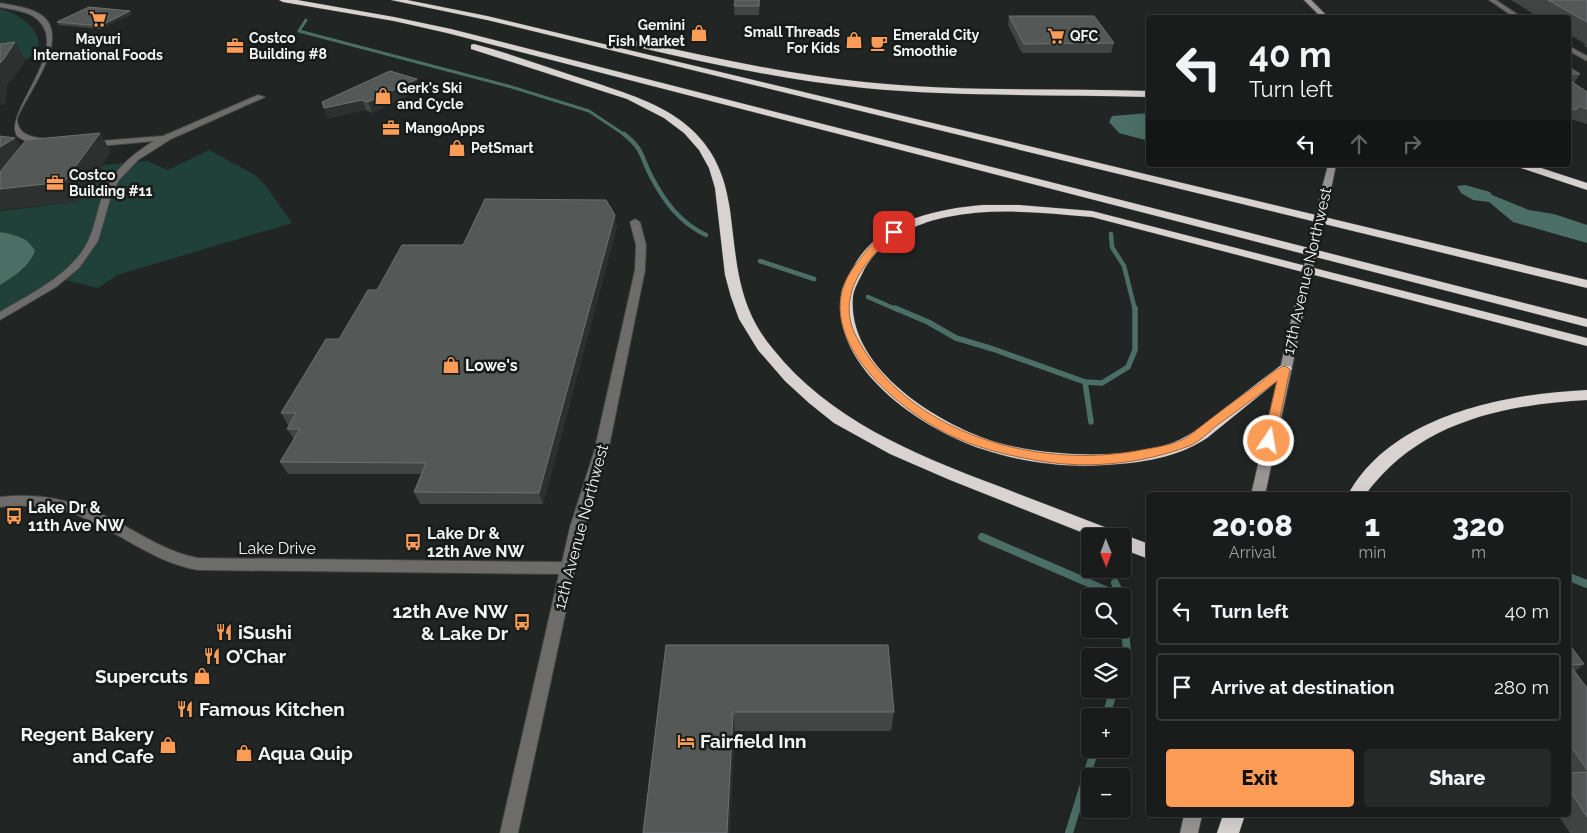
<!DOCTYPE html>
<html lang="en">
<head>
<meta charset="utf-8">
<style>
  body { margin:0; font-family:Raleway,sans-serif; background:#262928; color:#f1f3f6; height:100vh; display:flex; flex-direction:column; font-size:19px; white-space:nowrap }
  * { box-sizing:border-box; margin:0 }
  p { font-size:16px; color:#9fa1a3 }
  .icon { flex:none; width:28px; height:28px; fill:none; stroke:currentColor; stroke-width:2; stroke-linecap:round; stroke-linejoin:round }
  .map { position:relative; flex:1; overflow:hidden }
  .sheet { position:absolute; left:1146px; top:492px; width:425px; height:325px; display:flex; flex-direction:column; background:#191c1b; border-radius:5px; box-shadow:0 5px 20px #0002,0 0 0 1px #373a3a }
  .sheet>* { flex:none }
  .guide { position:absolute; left:1146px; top:15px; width:425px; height:152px; border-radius:5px; box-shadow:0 5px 20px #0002,0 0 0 1px #373a3a; background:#191c1b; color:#f1f3f6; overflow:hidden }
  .needle { width:32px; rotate:179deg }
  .buttons { position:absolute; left:1081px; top:528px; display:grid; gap:10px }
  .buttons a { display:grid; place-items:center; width:50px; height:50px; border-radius:5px; background:#191c1b; box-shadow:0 5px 20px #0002,0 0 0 1px #373a3a; font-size:25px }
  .pin { position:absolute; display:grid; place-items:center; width:42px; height:42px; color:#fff; margin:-21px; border-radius:10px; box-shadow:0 2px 8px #0006 }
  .me { position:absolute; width:55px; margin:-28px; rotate:12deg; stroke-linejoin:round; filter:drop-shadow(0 0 4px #0008) }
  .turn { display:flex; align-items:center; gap:18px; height:105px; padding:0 20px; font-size:22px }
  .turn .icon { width:65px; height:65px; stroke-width:2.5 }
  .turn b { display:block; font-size:35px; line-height:42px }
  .lanes { display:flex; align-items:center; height:48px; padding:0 20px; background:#0003; justify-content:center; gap:25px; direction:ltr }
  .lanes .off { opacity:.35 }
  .eta { display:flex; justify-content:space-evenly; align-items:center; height:85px; text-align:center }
  .eta b { font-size:30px; font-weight:800; line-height:35px }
  .button { display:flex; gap:10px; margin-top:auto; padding:10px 20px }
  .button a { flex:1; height:58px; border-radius:5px; background:#fd9c56; color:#111; font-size:20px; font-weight:800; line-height:58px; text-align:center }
  .button a+a { background:#262928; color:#f1f3f6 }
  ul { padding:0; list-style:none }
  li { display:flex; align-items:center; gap:15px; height:68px; margin:0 10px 8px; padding:0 10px; border:2px solid #373a3a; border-radius:5px }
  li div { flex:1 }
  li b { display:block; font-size:19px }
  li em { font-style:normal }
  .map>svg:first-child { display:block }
</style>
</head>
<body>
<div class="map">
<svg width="1587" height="833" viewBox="0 0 1587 833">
  <rect width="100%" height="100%" fill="#212524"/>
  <!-- green -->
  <g fill="#1f4139">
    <path d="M0,9C19,12 54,38 31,57C23,62 9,62 0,63Z"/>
    <polygon points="209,150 255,175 266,186 292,223 117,275 98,288 61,279 0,315 0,285 24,269 23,237 0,232 0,211 77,202 103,165 147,161 168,170"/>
  </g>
  <!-- water -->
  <g fill="#4b6f65">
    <polygon points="1149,113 1149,141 1119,133 1109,122 1112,116"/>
    <polygon points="1465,185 1490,192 1492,195 1529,210 1554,214 1587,225 1587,243 1513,222 1489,202 1473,200 1461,193 1457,186"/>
    <path d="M0,232C15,235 27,236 35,251C28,268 16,275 0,285Z"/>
  </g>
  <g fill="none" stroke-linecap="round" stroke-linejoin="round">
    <!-- stream-far3 -->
    <polyline stroke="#4b6f65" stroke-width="3" points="306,20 299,31 508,86 589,111 625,135"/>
    <!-- stream-far2 -->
    <g stroke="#4b6f65" stroke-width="4.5">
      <path d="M624,134C644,150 640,155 651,176C664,201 680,223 706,235"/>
      <polyline points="1111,234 1112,247 1124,266 1135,310"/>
      <polyline points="760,261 814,279"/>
      <polyline points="868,297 898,310"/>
    </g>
    <!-- stream-far1 -->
    <g stroke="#4b6f65" stroke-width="5.5">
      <polyline points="895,308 928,322 956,338 993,349 1085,382 1102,383 1128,367 1135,350 1135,308"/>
      <polyline points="1085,382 1091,422"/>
    </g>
    <!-- stream -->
    <g stroke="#4b6f65" stroke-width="8">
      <polyline points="982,537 1119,596"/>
      <polyline points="1569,577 1587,584"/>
      <polyline points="1115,583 1121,596"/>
      <polyline points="1122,605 1127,650 1122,664"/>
      <polyline points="1106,716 1114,689"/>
      <polyline points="1069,833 1095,749"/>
    </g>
    <!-- street casing -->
    <g stroke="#3e4241" stroke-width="2">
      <g id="street">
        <polygon points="1489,0 1496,0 1523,18 1515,18"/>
        <path d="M0,3C14,6 32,7 44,17C70,42 26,94 17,119C18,138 37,137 51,140V144C41,146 26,142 18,137C0,116 70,52 39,21C30,11 13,10 0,7Z"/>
        <polygon points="1569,46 1587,56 1587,61 1569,51"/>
        <path d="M258,95L265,97L171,139L138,160L119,180L111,196L98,241L79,268L56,287L0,320V312C28,295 61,280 81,253C92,238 95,221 100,203C108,175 129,156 154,141L90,147L87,146V142L163,136Z"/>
        <path d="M635,219L640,222L646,245L645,270L608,452L584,527L518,833H500L559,574L198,570C150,562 114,527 69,512C46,505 23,505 0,507V497C48,492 83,503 125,526C148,539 171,553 198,558L562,562L570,527L594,452L635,270L636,245L630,222Z"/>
      </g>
    </g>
    <!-- secondary casing -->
    <g stroke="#3e4241" stroke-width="2">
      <g id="secondary">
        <polygon points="1304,0 1311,0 1329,18 1322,18"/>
        <polygon points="1328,165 1336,165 1329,199 1324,202 1319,199"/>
        <polygon points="1305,279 1310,282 1265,495 1251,495 1300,282"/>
        <polygon points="1184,815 1202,815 1198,833 1180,833"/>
      </g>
    </g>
    <!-- highway casing -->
    <g stroke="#3e4241" stroke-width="1">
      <g id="highway">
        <polygon points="279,0 297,0 394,17 451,29 1587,319 1587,327 447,33 394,21 283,2"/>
        <polygon points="391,0 407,0 487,16 1587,280 1587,288 487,20"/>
        <path d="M632,40C709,57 786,74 864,82C958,92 1054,88 1149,91V97C1054,94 959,97 864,88C785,80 706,63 629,45L628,43Z"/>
        <path d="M474,44C508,53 541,65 574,76C651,101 718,117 730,210C737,263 737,306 773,349C829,419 911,453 993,484C1034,500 1074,515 1115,531L1117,536L1122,534L1149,544V559L1122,549V536H1091L950,480L890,454L834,423L809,403L785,381L758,350L739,319L731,297L725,275L715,188L709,168L699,150L684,133L664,118L627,99L471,49V45Z"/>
        <polygon points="1517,165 1532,165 1587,183 1587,190 1518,167"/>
        <path d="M983,205H1019L1092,211L1587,338V346L1092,217C1044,213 994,207 947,217C915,223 876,242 862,274C859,280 854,289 853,296C846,366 934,422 992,441C1041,456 1123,461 1172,443C1193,435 1211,419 1229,405C1246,392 1263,379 1280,366H1290L1292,369L1207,438C1177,458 1140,463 1105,465C1065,468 1021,462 982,449C922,429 832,369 841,296C841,288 847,279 851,272C873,222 935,209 983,205Z"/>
        <path d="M1587,390V400C1501,405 1419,422 1365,495H1348C1391,415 1505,394 1587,390Z"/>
        <polygon points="1223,815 1245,815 1239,833 1217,833"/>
      </g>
    </g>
    <!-- street -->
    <use href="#street" fill="#6e6c6b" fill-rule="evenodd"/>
    <!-- secondary -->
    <use href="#secondary" fill="#999694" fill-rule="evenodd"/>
    <!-- highway -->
    <use href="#highway" fill="#d8d3d0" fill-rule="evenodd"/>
    <!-- secondary-bridge casing -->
    <g stroke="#3e4241" stroke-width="11" stroke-linecap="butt">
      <polyline id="secondary-bridge" points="1305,282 1324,199"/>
    </g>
    <!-- secondary-bridge -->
    <use href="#secondary-bridge" stroke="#999694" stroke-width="9"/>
  </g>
  <!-- wall -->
  <g fill="#414645">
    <polygon points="735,0 760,0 759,15 734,15"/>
    <polygon points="1511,0 1587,0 1587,48 1584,46 1585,44 1569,34 1569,18 1540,18"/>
    <polygon points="130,11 132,14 101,29 59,25 57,22"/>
    <polygon points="1009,16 1114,43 1111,53 1022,53 1008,25"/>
    <polygon points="1569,67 1580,74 1574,83 1587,92 1587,124 1570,119 1569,121"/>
    <polygon points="420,89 372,113 366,110 328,118 322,102"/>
    <polygon points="617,226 543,504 420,504 414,492 422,474 288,474 280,462 294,439 287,429 290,425 288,425 281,413 377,290 463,245"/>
    <polygon points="1569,644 1584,664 1575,671 1587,688 1587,833 1570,833 1558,815 1569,815"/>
    <polygon points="666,645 894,712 891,731 735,731"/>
  </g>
  <!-- shaded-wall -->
  <g fill="#2c3130">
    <polygon points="130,11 132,14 101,29 100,26"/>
    <polygon points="15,42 26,59 15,77 7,85 6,104 1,105 0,107 0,63"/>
    <polygon points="417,79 420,89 372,113 368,102"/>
    <polygon points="362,100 366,110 328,118 324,108"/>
    <polygon points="100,133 111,152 78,202 0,210 0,189"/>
    <polygon points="15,138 28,157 0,173 0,147"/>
    <polygon points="615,215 617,226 543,504 539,493"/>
    <polygon points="733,712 735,731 730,833 727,833"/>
  </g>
  <!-- building -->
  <g fill="#545958" stroke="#6d7170">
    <polygon points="735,0 759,0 759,6 734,6"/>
    <polygon points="1548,0 1587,0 1587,22"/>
    <polygon points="89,7 130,11 100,26 57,22"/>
    <polygon points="1009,16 1094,16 1114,43 1024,44"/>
    <polygon points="15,42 3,60 0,63 0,44"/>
    <polygon points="1569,67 1580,74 1569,74"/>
    <polygon points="390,71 417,79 368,102 362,100 324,108 322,102"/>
    <polygon points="1569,80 1587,92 1587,109 1579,106 1576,110 1569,108"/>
    <polygon points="100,133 64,182 0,189 0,172 26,140"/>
    <polygon points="0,136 15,138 0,147"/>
    <polygon points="485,199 606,200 615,215 539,493 414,492 426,463 280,462 300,429 287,429 296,413 281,413 326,339 339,339 368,290 377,290 402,245 463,245"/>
    <polygon points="1569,644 1584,664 1570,665 1587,688 1587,770 1569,743"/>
    <polygon points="666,645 888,645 894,712 733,712 727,833 643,833"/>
    <polygon points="1587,772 1587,817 1569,789 1569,773"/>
  </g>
  <!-- route -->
  <path fill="#fd9c56" stroke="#a46538" d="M894,229L898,230V234C866,256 835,296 856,336C906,433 1035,469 1136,451C1151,448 1170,446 1184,439C1192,434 1200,427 1208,421C1225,408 1242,395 1260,383C1267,377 1276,368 1285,366L1290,369L1275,441L1269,445L1263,441L1277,381C1257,396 1237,411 1216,426C1208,433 1199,442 1189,446C1139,465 1082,470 1029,459C1002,454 975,447 950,435C895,408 803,331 856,264C866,251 878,234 894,229Z"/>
  <!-- icons -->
  <defs>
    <g id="supermarket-bare" transform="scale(1.35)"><path d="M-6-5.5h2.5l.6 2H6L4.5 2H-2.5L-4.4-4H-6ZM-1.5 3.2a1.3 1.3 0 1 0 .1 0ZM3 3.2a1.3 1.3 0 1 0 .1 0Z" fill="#fd9c56" stroke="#171c1a" stroke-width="2.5" paint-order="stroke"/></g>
    <g id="shop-bare" transform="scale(1.35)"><path d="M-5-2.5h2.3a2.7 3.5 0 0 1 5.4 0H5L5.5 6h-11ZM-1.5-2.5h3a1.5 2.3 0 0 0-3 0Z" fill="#fd9c56" stroke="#171c1a" stroke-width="2.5" paint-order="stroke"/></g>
    <g id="cafe-bare" transform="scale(1.35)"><path d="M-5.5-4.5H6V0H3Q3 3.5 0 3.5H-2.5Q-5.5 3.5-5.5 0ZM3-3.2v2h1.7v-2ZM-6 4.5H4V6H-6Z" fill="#fd9c56" stroke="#171c1a" stroke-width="2.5" paint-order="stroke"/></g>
    <g id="office-bare" transform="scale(1.35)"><path d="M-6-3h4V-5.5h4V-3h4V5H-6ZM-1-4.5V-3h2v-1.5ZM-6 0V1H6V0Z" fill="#fd9c56" stroke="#171c1a" stroke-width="2.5" paint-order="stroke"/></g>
    <g id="bus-bare" transform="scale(1.35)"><path d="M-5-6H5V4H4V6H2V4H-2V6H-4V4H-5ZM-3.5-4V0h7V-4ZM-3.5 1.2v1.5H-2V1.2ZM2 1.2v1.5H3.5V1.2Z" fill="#fd9c56" stroke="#171c1a" stroke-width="2.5" paint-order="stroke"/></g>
    <g id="restaurant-bare" transform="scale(1.35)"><path d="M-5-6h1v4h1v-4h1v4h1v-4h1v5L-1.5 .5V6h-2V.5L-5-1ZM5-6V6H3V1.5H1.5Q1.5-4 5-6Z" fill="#fd9c56" stroke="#171c1a" stroke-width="2.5" paint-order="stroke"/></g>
    <g id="hotel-bare" transform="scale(1.35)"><path d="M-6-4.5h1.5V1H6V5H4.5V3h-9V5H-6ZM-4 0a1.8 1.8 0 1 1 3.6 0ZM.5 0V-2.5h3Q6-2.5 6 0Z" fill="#fd9c56" stroke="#171c1a" stroke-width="2.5" paint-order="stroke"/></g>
  </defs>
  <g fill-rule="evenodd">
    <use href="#supermarket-bare" x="98" y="19"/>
    <use href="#shop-bare" x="699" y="33"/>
    <use href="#supermarket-bare" x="1056" y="36"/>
    <use href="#shop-bare" x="854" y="40"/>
    <use href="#cafe-bare" x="879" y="43"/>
    <use href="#office-bare" x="235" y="46"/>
    <use href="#shop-bare" x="383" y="96"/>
    <use href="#office-bare" x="391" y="128"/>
    <use href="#shop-bare" x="457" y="148"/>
    <use href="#office-bare" x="55" y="183"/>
    <use href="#shop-bare" x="451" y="365"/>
    <use href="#bus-bare" x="14" y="516"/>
    <use href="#bus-bare" x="413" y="542"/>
    <use href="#bus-bare" x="522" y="622"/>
    <use href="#restaurant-bare" x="224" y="632"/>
    <use href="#restaurant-bare" x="212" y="656"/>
    <use href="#shop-bare" x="202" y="676"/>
    <use href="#restaurant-bare" x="185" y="709"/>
    <use href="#hotel-bare" x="686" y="741"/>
    <use href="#shop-bare" x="168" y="745"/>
    <use href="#shop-bare" x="244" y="753"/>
  </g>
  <g text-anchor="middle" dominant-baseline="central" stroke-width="5" stroke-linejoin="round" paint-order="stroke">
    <!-- far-poi labels -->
    <g font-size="14" font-weight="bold" fill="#f2f5f4" stroke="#171c1a" text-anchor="start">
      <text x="685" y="25" text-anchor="end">Gemini<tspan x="685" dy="16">Fish Market</tspan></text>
      <text x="840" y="32" text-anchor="end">Small Threads<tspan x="840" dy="16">For Kids</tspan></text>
      <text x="893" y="35">Emerald City<tspan x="893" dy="16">Smoothie</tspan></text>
      <text x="1070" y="36">QFC</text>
      <text x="249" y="38">Costco<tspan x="249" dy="16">Building #8</tspan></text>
      <text x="98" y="39" text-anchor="middle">Mayuri<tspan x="98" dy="16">International Foods</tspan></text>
      <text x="397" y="88">Gerk's Ski<tspan x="397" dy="16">and Cycle</tspan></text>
      <text x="405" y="128">MangoApps</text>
      <text x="471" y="148">PetSmart</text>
      <text x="69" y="175">Costco<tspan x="69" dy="16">Building #11</tspan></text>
    </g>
    <!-- street labels -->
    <g font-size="16" fill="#f2f5f4" stroke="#171c1a">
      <text transform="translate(1307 271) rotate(-77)">17th Avenue Northwest</text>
      <text transform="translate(581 527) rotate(-75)">12th Avenue Northwest</text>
      <text x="277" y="548">Lake Drive</text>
    </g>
    <!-- poi labels -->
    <g font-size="16" font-weight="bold" fill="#f2f5f4" stroke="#171c1a" text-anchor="start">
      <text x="465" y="365">Lowe's</text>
      <text x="28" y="507">Lake Dr &amp;<tspan x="28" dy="18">11th Ave NW</tspan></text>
      <text x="427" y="533">Lake Dr &amp;<tspan x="427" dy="18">12th Ave NW</tspan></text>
    </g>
    <!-- near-poi labels -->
    <g font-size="19" font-weight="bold" fill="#f2f5f4" stroke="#171c1a" text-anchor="start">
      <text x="508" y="611" text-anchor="end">12th Ave NW<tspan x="508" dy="22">&amp; Lake Dr</tspan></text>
      <text x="238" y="632">iSushi</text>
      <text x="226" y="656">O’Char</text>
      <text x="188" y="676" text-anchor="end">Supercuts</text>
      <text x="199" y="709">Famous Kitchen</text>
      <text x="154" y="734" text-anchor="end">Regent Bakery<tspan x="154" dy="22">and Cafe</tspan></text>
      <text x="700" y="741">Fairfield Inn</text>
      <text x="258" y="753">Aqua Quip</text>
    </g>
  </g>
</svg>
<div class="buttons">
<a><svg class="needle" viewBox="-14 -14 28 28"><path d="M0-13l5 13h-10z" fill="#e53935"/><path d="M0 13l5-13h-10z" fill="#9fa1a3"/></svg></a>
<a><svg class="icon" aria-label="search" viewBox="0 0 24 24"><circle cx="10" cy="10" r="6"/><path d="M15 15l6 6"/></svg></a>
<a><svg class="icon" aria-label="layers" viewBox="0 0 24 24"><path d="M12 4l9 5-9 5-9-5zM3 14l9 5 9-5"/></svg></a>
<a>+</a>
<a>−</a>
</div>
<div class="pin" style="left:894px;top:232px;background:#d93025"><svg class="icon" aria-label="arrive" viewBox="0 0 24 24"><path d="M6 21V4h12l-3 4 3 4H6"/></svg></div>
<svg class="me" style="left:1269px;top:441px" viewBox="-20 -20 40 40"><circle r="17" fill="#fd9c56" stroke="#fff" stroke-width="3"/><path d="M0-11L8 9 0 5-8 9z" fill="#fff"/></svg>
<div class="guide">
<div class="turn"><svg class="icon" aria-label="left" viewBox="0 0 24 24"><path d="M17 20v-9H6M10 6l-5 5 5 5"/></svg><div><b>40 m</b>Turn left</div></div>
<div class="lanes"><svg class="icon" aria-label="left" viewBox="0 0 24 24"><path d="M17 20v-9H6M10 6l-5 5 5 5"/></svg><svg class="icon off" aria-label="ahead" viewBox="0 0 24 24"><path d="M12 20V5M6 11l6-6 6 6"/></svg><svg class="icon off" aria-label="right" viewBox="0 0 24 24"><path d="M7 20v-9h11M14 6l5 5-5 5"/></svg></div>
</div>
<section class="sheet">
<div class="eta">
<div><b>20:08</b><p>Arrival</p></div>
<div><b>1</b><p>min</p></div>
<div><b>320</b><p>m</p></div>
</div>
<ul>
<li><svg class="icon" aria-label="left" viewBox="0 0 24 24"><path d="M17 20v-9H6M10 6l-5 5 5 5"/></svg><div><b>Turn left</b></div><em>40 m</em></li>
<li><svg class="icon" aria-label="arrive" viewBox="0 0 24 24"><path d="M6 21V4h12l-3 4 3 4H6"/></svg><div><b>Arrive at destination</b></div><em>280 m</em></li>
</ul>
<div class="button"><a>Exit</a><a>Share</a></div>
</section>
</div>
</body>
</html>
